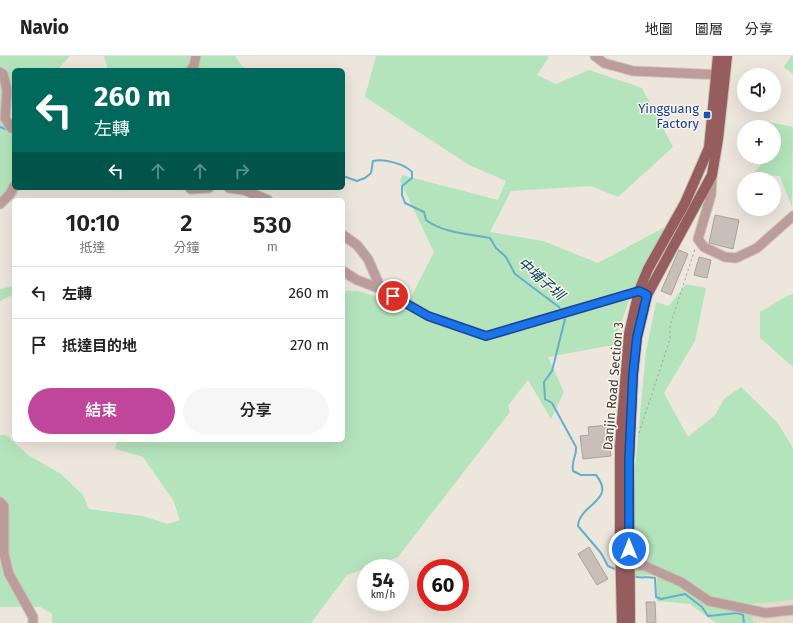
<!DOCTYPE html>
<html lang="zh-TW">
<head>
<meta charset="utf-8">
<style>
  body { margin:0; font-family:"Fira Sans","Noto Sans TC",sans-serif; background:#f6f6f6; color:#222; height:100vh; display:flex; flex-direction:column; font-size:15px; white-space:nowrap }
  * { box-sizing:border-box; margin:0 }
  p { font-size:13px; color:#767676 }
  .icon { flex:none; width:22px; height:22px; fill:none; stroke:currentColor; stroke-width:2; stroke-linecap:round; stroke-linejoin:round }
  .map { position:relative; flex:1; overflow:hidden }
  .drawer { position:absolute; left:12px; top:142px; width:333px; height:244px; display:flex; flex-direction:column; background:#fff; border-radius:6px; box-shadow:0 4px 16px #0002 }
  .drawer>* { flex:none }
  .guide { position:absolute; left:12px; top:12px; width:333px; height:122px; border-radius:6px; box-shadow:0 4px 16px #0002; background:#00695c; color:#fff; overflow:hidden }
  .tools { position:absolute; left:737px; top:12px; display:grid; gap:8px }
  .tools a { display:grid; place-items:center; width:44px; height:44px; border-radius:50%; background:#fff; box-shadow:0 4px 16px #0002; font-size:20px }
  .speed { position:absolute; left:357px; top:503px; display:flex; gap:8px; font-size:20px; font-weight:700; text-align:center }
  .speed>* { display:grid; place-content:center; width:52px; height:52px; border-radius:50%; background:#fff; box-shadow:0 4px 16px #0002; line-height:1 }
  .speed small { font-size:10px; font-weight:400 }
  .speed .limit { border:6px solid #d22; background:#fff; color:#111 }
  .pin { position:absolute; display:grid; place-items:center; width:34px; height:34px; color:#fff; margin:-17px; border:2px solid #fff; border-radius:50%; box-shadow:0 1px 4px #0007 }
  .me { position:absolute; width:44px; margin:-22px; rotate:0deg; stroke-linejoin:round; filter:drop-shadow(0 0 3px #0008) }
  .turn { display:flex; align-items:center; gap:14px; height:84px; padding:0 16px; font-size:18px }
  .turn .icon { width:52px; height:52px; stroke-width:2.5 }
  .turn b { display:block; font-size:28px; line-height:34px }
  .lanes { display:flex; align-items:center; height:38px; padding:0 16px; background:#0003; justify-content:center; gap:20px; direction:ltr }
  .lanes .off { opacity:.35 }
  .eta { display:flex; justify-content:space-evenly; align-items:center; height:68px; text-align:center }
  .eta b { font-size:24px; font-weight:600; line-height:28px }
  .action { display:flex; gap:8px; margin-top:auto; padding:8px 16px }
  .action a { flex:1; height:46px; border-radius:24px; background:#bf469a; color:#fff; font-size:16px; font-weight:600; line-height:46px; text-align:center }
  .action a+a { background:#f6f6f6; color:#222 }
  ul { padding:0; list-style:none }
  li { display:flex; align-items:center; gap:12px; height:52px; padding:0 16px; border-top:1px solid #e0e0e0 }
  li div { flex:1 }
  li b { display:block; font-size:15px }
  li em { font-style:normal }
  header { display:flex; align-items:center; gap:24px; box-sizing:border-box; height:56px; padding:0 20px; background:#fff; border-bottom:1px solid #e0e0e0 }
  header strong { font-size:19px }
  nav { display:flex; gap:22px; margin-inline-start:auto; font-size:14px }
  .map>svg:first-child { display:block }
</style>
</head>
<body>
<header>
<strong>Navio</strong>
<nav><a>地圖</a><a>圖層</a><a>分享</a></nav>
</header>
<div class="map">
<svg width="793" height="567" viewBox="0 0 793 567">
  <rect width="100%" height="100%" fill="#ede6dd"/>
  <!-- built -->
  <polygon fill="#e6dacb" points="793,544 793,567 753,567 752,548"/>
  <!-- green -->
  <g fill="#b4e4bc">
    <polygon points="0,0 70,0 57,14 14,14 14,37 5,37 1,64 6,75 14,79 14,132 20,132 17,139 0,153"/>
    <polygon points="104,0 235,0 242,10 247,14 108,14"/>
    <polygon points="376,0 547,0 549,1 537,19 556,28 589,14 642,32 673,91 618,141 591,130 511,135 490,176 543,185 598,207 665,171 634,231 613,289 548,301 564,336 551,363 528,324 508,350 510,356 398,501 347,519 311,567 52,567 52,557 40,551 0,551 0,379 6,379 28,399 61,418 83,439 89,453 142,460 168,468 180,464 173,444 143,401 115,393 117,384 343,384 343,235 358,235 385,243 409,245 434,196 400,125 402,119 498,144 506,125 469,109 365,41"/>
    <polygon points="791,0 793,0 793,18 784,11"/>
    <polygon points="769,66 793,71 792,151 780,120 753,118 768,101 774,101 774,71 770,71"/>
    <polygon points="686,228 706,232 695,285 664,337 688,381 715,359 724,343 741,331 777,366 793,392 793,544 752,548 753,567 716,567 690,548 657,545 657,519 634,520 635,498 635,411 646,296 656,246 669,250"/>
    <polygon points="14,230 14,238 0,245 0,233"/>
    <polygon points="793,238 793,311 760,282 760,256 787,240"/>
  </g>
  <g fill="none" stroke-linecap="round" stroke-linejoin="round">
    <!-- stream -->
    <g stroke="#64afcd" stroke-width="2">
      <polyline points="0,71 8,74"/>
      <path d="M343,120L357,125L365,122L371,117L373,105C383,102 405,108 412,116V122L402,130V139L405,147L424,156L426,164C443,177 470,178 490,182L496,192L506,201L515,218L559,251L562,256"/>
      <path d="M563,260L565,263L552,315L544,326L545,343L552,347L576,391C577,401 571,403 573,415L581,419H596C617,445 579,448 578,470L601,497L608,510L617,514"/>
      <path d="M633,520C640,523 647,520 655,522L656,541L661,543L685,538L702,551L708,560L738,557L743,559L744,567"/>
    </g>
  </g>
  <!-- building -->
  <g fill="#c8c0b8" stroke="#aba39b">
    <polygon points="715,159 739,164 733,193 709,187"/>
    <polygon points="679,194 688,198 671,239 661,235"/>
    <polygon points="699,201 711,204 707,222 694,219"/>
    <polygon points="607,369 611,400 583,403 580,380 589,379 588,371"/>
    <polygon points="589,491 608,523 597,529 578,498"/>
    <polygon points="646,546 655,546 656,567 647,567"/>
  </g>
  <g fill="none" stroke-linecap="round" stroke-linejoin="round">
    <!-- minor casing -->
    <g stroke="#cac4bc" stroke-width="11">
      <g id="minor">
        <polyline points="595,0 604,7 633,15 723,19"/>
        <polyline points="191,14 194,9 196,0"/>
        <polyline points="0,16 3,18 7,34 5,62 11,72 14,72"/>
        <polyline points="712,120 711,139 698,183 704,191 725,201 736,202 757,192 793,160"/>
        <polyline points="190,132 191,133 209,132"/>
        <polyline points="229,132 244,134 268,144"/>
        <polyline points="0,148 10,138 14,130"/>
        <polyline points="343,179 357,189 368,203 381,233"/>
        <polyline points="343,215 357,224 381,233 428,260 486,280 639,235 644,238"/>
        <polyline points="0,446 4,450 4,498 9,518 33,561 33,567"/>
        <polyline points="624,507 645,510 681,526 709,545 766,557 793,554"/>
      </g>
    </g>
    <!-- major casing -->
    <g stroke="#cac4bc" stroke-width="12">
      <g id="major">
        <polyline points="622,567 620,482 620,390 629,278 639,235 648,213 685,147 709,92 718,0"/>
        <polyline points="630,567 629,404 633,318 637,281 647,239 712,119 718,83 727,0"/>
      </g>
    </g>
    <!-- path -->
    <polyline stroke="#a29d96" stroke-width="1" stroke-dasharray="2 3" stroke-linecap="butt" points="639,377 670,283 670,270 695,193"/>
    <!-- minor -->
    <use href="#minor" stroke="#bd9d9b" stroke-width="9"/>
    <!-- major -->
    <use href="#major" stroke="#955d5d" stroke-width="10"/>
  </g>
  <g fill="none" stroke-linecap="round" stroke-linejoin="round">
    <!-- route casing -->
    <g stroke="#114b97" stroke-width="10">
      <polyline id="route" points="393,240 428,260 486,280 639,235 647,239 637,281 633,318 629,404 629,493"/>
    </g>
    <!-- route -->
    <use href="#route" stroke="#1a73e8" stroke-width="7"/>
  </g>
  <!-- markers -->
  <rect fill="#1a4fb4" stroke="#fbf4ea" stroke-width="1.5" x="703" y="55" width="8" height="8" rx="2"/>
  <g text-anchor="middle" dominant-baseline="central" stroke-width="3" stroke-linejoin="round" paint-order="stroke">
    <!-- transit labels -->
    <g font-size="13" fill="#164399" stroke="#fbf4ea" text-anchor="end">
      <text x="699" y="52">Yingguang<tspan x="699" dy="15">Factory</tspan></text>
    </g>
    <!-- street labels -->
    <g font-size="13" fill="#3d3a36" stroke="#fbf4ea">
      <text transform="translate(613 330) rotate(-85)">Danjin Road Section 3</text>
    </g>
    <!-- water labels -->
    <g font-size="14" font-style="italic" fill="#004459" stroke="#fbf4ea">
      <text transform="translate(541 223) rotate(41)">中埔子圳</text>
    </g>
  </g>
</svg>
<div class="tools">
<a><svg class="icon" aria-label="sound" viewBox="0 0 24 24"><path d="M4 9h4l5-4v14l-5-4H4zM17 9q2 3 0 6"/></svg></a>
<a>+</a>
<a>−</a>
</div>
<div class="speed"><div>54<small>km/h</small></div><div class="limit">60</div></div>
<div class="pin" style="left:393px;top:240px;background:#d93025"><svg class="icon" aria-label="arrive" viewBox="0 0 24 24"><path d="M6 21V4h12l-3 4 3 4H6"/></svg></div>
<svg class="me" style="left:629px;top:493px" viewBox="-20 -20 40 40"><circle r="17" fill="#1a73e8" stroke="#fff" stroke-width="3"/><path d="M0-11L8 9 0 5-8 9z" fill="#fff"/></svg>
<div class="guide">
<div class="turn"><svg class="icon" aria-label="left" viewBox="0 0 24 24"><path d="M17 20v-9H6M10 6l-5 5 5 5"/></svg><div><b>260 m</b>左轉</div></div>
<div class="lanes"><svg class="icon" aria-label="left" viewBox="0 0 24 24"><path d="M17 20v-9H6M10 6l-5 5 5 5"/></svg><svg class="icon off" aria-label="ahead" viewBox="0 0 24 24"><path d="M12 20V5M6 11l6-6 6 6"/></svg><svg class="icon off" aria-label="ahead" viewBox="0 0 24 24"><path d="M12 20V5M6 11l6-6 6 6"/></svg><svg class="icon off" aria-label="right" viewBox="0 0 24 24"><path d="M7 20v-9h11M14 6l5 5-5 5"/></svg></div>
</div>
<section class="drawer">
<div class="eta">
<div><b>10:10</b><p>抵達</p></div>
<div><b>2</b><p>分鐘</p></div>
<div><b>530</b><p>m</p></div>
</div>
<ul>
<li><svg class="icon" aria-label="left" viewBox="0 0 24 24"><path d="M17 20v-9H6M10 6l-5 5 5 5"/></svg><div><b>左轉</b></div><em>260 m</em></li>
<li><svg class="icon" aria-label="arrive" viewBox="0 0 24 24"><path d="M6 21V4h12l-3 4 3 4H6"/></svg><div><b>抵達目的地</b></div><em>270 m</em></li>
</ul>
<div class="action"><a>結束</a><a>分享</a></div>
</section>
</div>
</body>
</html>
